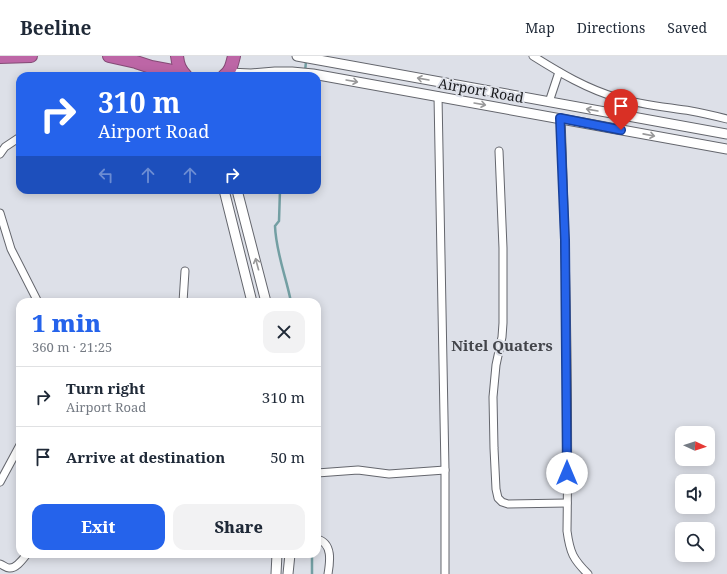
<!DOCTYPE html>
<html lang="en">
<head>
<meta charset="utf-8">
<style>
  body { margin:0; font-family:"Noto Serif",serif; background:#f2f2f3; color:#1f2937; height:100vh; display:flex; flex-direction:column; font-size:15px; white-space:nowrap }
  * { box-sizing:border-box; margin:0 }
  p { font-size:13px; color:#747a83 }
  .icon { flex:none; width:22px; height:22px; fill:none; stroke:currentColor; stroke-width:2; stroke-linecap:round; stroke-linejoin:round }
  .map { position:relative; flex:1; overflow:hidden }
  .details { position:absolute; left:16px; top:242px; width:305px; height:260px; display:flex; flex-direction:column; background:#fff; border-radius:12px; box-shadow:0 2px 10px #0003 }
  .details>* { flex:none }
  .banner { position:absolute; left:16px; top:16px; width:305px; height:122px; border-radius:12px; box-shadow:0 2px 10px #0003; background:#2563eb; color:#fff; overflow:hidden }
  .needle { width:26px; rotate:93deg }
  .tools { position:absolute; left:675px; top:370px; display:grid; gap:8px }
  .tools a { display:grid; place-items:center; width:40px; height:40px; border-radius:8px; background:#fff; box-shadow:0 2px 10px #0003; font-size:20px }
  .pin { position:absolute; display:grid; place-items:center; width:34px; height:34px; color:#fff; margin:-41px -17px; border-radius:50% 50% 50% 0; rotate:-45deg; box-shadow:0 0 4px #0007 }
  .pin .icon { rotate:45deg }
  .me { position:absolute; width:44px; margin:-22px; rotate:0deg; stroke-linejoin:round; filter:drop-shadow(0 0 3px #0008) }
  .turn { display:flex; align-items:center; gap:14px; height:84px; padding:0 16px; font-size:18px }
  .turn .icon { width:52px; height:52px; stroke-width:2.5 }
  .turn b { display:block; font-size:28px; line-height:34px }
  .lanes { display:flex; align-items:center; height:38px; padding:0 16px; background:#0003; justify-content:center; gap:20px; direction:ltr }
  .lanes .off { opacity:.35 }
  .round { display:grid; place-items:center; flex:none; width:42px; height:42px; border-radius:12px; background:#f2f2f3 }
  .head { display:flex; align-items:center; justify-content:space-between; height:68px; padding:0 16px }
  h1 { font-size:24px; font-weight:800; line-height:30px; color:#2563eb }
  .cta { display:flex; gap:8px; margin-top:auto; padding:8px 16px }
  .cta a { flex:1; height:46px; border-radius:12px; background:#2563eb; color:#fff; font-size:16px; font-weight:800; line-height:46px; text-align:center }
  .cta a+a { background:#f2f2f3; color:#1f2937 }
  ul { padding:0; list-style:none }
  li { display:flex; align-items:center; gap:12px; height:60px; padding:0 16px; border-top:1px solid #e0e1e3 }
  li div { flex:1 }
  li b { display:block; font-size:15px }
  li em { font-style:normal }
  header { display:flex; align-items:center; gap:24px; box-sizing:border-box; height:56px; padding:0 20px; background:#fff; border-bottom:1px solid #e0e1e3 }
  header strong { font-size:19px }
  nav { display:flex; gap:22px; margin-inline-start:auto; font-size:14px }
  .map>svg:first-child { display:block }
</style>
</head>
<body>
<header>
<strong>Beeline</strong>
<nav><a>Map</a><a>Directions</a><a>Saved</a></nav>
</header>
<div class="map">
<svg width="727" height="518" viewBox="0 0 727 518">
  <rect width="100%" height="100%" fill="#dde0e8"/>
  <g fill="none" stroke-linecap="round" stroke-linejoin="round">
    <!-- stream -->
    <g stroke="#739fa3" stroke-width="2.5">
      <polyline points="305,16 306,5"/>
      <path d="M280,134L279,165L275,170C276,197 286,220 291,246"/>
      <polyline points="312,518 312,498"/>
    </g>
    <!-- street casing -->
    <g stroke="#64666d" stroke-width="9">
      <g id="street">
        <path d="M533,0C560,17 587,33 618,42C642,49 666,51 691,55C703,57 715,60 727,63"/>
        <polyline points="438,40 445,414 445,518"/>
        <polyline points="549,46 559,16"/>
        <path d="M561,62C566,200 569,338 567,475C570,497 573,503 588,518"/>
        <polyline points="499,95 503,192 503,267 502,281 496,309 493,341 494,392 496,433 498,442 502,446 508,448 567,447"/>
        <polyline points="0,98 5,91 20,81"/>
        <polyline points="0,157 11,193 38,246"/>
        <polyline points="183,246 185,215"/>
        <polyline points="317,417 358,414 389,418 445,414"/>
        <polyline points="0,426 20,389"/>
        <path d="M317,483C333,487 330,506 328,518"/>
        <path d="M0,508C3,509 6,512 9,512C16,513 23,503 27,498"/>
      </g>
    </g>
    <!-- secondary casing -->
    <g stroke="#64666d" stroke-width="11">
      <g id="secondary">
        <polyline points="297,0 727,78"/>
        <polyline points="228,17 251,18 275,16 292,16 313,18 727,93"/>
        <polyline points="224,134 252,246"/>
        <polyline points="237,134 266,246"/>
        <polyline points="276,518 277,498"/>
        <polyline points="288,518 290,498"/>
      </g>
    </g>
    <!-- highway casing -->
    <g stroke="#844b76" stroke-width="14">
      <g id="highway">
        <polyline points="109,0 136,6 151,11 183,17"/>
        <path d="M177,0C178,9 180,14 186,20"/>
        <polyline points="0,1 31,0"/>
        <path d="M224,20C231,15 232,8 234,0"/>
      </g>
    </g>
    <!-- street -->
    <use href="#street" stroke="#fff" stroke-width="7"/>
    <!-- secondary -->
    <use href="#secondary" stroke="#fff" stroke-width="9"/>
    <!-- highway -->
    <use href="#highway" stroke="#bd66a6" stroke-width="12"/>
  </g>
  <!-- one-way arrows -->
  <defs><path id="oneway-shaft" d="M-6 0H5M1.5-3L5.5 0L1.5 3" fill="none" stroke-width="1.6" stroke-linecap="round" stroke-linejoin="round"/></defs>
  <g stroke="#989899">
    <use href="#oneway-shaft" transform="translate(423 23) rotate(-170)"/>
    <use href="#oneway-shaft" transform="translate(352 25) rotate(10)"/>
    <use href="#oneway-shaft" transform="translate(480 48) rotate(10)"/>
    <use href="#oneway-shaft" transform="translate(592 54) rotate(-170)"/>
    <use href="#oneway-shaft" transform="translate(649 79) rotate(11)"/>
    <use href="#oneway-shaft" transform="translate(257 208) rotate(-105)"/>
  </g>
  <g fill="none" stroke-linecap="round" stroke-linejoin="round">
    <!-- route casing -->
    <g stroke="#184099" stroke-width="10">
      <polyline id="route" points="567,417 565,184 560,62 621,74"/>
    </g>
    <!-- route -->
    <use href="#route" stroke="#2563eb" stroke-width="7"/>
  </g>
  <g text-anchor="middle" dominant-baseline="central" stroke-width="4" stroke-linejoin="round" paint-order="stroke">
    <!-- street labels -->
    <g font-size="14" fill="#191a1d" stroke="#dde0e8">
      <text transform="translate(481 34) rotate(10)">Airport Road</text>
    </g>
    <!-- neighbourhood labels -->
    <g font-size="15" font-weight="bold" fill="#42444a" stroke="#dde0e8">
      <text x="502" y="289">Nitel Quaters</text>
    </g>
  </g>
</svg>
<div class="tools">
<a><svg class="needle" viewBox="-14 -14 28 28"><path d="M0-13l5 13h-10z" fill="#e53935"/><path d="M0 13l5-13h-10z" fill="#747a83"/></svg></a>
<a><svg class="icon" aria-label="sound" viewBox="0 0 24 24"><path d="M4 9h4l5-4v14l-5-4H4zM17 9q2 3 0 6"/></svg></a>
<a><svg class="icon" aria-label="search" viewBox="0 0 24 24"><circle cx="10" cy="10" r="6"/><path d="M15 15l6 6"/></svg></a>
</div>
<div class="pin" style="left:621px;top:74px;background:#d93025"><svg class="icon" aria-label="arrive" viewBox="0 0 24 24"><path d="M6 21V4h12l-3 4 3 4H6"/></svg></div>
<svg class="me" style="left:567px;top:417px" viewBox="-20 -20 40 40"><circle r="19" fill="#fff"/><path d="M0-13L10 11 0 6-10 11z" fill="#2563eb"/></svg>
<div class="banner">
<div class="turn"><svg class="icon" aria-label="right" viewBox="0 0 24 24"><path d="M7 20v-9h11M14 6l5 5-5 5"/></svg><div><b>310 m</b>Airport Road</div></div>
<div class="lanes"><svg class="icon off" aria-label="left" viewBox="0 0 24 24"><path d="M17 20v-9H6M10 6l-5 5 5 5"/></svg><svg class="icon off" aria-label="ahead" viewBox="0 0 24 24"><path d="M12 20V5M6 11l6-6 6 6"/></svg><svg class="icon off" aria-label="ahead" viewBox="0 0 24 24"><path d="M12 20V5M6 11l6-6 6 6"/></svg><svg class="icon" aria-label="right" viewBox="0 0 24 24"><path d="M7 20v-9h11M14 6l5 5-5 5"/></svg></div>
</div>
<section class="details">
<div class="head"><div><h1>1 min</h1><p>360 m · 21:25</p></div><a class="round"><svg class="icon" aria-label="close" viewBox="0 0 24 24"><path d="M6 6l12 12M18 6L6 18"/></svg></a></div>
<ul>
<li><svg class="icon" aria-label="right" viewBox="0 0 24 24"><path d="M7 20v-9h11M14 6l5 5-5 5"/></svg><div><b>Turn right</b><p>Airport Road</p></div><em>310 m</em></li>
<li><svg class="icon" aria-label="arrive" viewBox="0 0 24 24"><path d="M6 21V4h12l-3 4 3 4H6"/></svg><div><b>Arrive at destination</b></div><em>50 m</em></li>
</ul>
<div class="cta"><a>Exit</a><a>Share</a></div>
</section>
</div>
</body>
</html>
